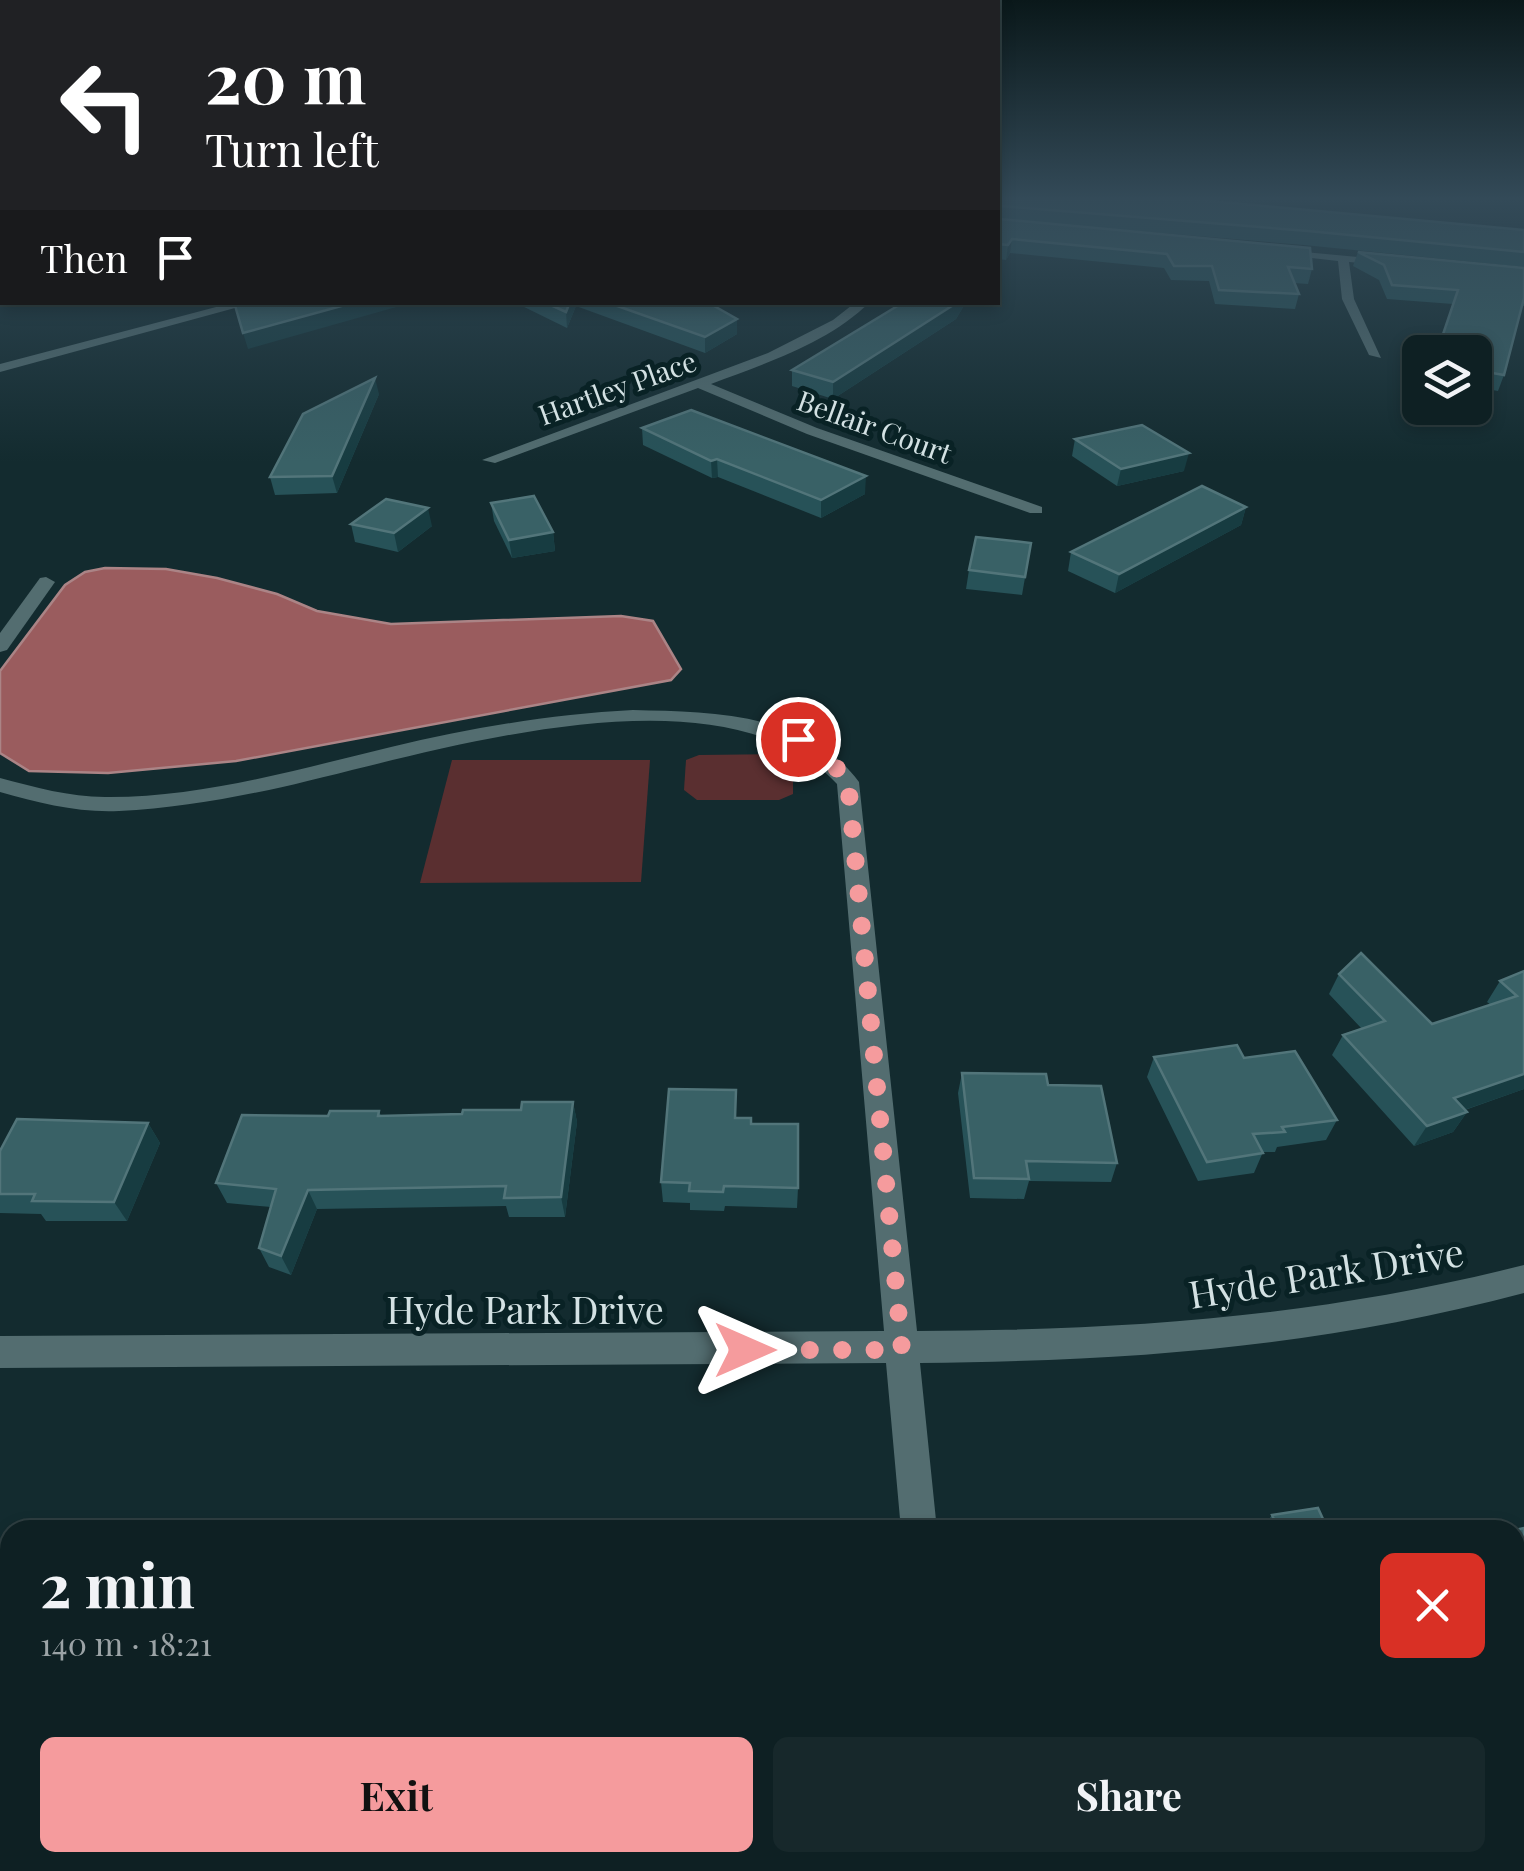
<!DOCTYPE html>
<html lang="en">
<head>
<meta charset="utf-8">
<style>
  body { margin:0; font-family:"Playfair Display",serif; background:#17282b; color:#f1f3f6; height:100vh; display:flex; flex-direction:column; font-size:38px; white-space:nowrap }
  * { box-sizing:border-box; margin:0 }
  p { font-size:32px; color:#9ba3a6 }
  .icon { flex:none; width:55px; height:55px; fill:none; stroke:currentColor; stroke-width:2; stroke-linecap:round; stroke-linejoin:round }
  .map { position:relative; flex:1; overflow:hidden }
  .panel { position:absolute; left:0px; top:1520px; width:1525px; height:352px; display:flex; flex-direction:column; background:#0e2023; border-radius:30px 30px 0 0; box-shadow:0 5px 15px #0003,0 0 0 2px #2e3e41 }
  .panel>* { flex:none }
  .top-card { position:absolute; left:0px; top:0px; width:1000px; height:305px; box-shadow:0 5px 15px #0003,0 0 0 2px #2e3e41; background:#202124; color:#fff; overflow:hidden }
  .fabs { position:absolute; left:1402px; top:335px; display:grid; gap:20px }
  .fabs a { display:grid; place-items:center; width:90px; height:90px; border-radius:15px; background:#0e2023; box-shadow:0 5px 15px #0003,0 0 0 2px #2e3e41; font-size:50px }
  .pin { position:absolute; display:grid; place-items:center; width:85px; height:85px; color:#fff; margin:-42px; border:5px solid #fff; border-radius:50%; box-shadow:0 2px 10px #0007 }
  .me { position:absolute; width:110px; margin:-55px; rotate:90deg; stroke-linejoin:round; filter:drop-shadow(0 0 8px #0008) }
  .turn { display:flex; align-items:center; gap:35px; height:210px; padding:0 40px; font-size:45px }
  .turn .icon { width:130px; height:130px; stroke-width:2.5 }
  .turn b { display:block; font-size:70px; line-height:85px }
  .then { display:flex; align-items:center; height:95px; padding:0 40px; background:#0003; gap:20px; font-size:38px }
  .round { display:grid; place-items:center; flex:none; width:105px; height:105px; border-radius:15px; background:#17282b }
  .head { display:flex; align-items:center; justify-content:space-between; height:170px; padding:0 40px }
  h1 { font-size:60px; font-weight:700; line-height:75px }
  .action { display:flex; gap:20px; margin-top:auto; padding:20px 40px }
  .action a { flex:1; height:115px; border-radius:15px; background:#f59b9d; color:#111; font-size:40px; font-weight:700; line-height:115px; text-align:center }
  .action a+a { background:#17282b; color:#f1f3f6 }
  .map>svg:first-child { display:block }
</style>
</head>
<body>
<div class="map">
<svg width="1524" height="1871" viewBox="0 0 1524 1871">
  <rect width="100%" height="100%" fill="#132b2f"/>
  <!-- green -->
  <g fill="#5a2f30">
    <polygon points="781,754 793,760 793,794 779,800 697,800 684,790 686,760 699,755"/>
    <polygon points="452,760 650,760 641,882 420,883"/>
  </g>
  <!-- water -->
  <polygon fill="#9a5c5e" stroke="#ab8486" stroke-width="2.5" points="105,568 166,569 217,578 277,594 317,611 391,624 621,616 653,621 681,669 671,680 236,761 108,773 29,771 0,753 0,671 65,585 85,572"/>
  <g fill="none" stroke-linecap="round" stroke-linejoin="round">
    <!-- minor -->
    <g fill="#536d70" fill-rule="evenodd">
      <polygon points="1272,249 1390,260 1386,265 1349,262 1354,299 1381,358 1369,355 1342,299 1338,261 1276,254"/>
      <polygon points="235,302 257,302 0,372 0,364"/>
      <path d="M856,302H870C827,344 766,363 711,384L817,428L1042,507V513H1030L807,434L698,388L495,463L482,460L768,353L833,320Z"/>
      <polygon points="46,577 55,582 7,650 0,652 0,633 40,578"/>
      <path d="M633,710C712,712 807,712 859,782L917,1331C1127,1330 1319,1317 1524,1265V1293C1320,1347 1129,1361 920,1363L937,1530H901L886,1363L0,1368V1336L884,1331L837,784C717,655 418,758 269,790C220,800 170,809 119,811C79,813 39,803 0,792V778C35,787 69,797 105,797C202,798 298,769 391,747C471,728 551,714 633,710Z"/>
      <polygon points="928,1862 972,1862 973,1871 929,1871"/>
    </g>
  </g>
  <!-- wall -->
  <g fill="#275258">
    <polygon points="998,200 1524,230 1524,267 1304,245 1030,222 1312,269 1308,284 1294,283 1299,294 1295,309 1215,304 1209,281 1171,280 1164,268 1010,253 1006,260 998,259"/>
    <polygon points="1358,252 1524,268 1524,306 1522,306 1504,375 1498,391 1475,387 1475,352 1453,304 1387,299 1379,280 1353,266"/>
    <polygon points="514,302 707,302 737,319 737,334 705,353 576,306 567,328"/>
    <polygon points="904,302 966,302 956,319 833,399 792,386 792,370"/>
    <polygon points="379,394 337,493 275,495 270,477"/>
    <polygon points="642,428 865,494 821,518 718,477 712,478 643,445"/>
    <polygon points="1075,439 1184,471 1117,486 1072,456"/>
    <polygon points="491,503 553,532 555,551 512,558 494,521"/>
    <polygon points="1246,507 1241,525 1115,593 1068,571 1071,552"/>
    <polygon points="351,524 432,526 398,552 355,542"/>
    <polygon points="1031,543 1022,595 966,589 969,570"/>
    <polygon points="1524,971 1524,1089 1465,1110 1467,1112 1453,1132 1414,1146 1332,1055 1343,1035 1362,1029 1329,994 1339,974 1432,1024 1491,1005 1487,1002 1500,981"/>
    <polygon points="1154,1057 1244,1058 1337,1120 1326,1140 1277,1147 1275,1152 1263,1152 1254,1173 1198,1181 1147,1077"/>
    <polygon points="962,1073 1048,1085 1117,1163 1111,1182 1029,1181 1024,1199 970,1198 958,1093"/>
    <polygon points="573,1102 577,1122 565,1217 509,1217 506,1206 317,1209 291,1275 269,1267 259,1248 271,1207 227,1203 216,1183 328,1116 379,1111 381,1116 462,1114 521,1110"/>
    <polygon points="736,1118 751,1124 798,1188 797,1208 725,1206 724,1211 690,1210 690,1203 663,1202 661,1182"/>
    <polygon points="148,1123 160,1143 127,1221 46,1221 41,1214 0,1213 0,1151"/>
    <polygon points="1272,1515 1328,1530 1264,1526"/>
    <polygon points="1524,1528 1524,1711 1516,1713 1524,1729 1524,1777 1515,1779 1515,1530"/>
    <polygon points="10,1607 10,1783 0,1783 0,1612 8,1611"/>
  </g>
  <!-- shaded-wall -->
  <g fill="#173c41">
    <polygon points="1012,239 1010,253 1006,260 1008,245"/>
    <polygon points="356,302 414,302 248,349 243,333"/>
    <polygon points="570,302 576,302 576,306 567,328 566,312"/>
    <polygon points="958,302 966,302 956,319 833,399 833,382"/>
    <polygon points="737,319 737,334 705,353 705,337"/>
    <polygon points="375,378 379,394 337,493 332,476"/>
    <polygon points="1189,453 1184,471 1117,486 1121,469"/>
    <polygon points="717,459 718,477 712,478 711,461"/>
    <polygon points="866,476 865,494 821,518 821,500"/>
    <polygon points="1246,507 1241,525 1115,593 1119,574"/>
    <polygon points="428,508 432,526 398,552 394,533"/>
    <polygon points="553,532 555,551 512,558 509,540"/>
    <polygon points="1524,1074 1524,1089 1441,1118 1454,1098"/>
    <polygon points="573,1102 577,1122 565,1217 561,1197"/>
    <polygon points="1467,1112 1453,1132 1414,1146 1427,1126"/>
    <polygon points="148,1123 160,1143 127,1221 114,1202"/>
    <polygon points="308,1190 317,1209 291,1275 281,1256"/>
    <polygon points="10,1746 10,1777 0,1772"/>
  </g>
  <!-- building -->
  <g fill="#396166" stroke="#52757a" stroke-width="2.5">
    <polygon points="998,200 1199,200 1524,230 1524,252 1308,231 1000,206 998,208"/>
    <polygon points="998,214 999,219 1310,248 1312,269 1288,267 1299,294 1219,290 1212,266 1174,266 1167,254 1012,239 1008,245 998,244"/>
    <polygon points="1358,252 1524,268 1524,298 1504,375 1475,370 1475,352 1437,352 1458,290 1392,285 1384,265"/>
    <polygon points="234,302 356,302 243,333"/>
    <polygon points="544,302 570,302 566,312"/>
    <polygon points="606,302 707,302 737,319 705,337"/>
    <polygon points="904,302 958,302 833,382 792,370"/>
    <polygon points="375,378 332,476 270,477 303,414"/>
    <polygon points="691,410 866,476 821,500 717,459 711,461 642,428"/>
    <polygon points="1142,425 1189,453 1121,469 1075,439"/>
    <polygon points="1202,486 1246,507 1119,574 1071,552"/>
    <polygon points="534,496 553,532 509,540 491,503"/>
    <polygon points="386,499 428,508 394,533 351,524"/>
    <polygon points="976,537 1031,543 1025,577 969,570"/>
    <polygon points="1361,953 1432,1024 1517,996 1500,981 1524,971 1524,1074 1454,1098 1467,1112 1427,1126 1343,1035 1385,1021 1339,974"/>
    <polygon points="1237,1045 1244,1058 1295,1051 1337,1120 1282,1127 1285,1132 1253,1134 1263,1153 1207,1162 1154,1057"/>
    <polygon points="962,1073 1046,1074 1048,1085 1101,1086 1117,1163 1026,1161 1029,1179 974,1178"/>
    <polygon points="669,1089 736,1090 735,1118 751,1118 751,1124 798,1124 798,1188 724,1186 723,1192 689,1191 690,1183 661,1182"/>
    <polygon points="522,1102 573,1102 561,1197 504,1198 506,1186 308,1190 281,1256 259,1248 276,1189 216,1183 242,1115 328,1116 330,1111 379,1111 378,1116 462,1114 463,1110 521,1110"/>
    <polygon points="17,1119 148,1123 114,1202 32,1201 35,1194 0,1194 0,1151"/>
    <polygon points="1318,1508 1328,1530 1243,1529 1276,1524 1272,1515"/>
    <polygon points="1524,1528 1524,1703 1515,1705 1515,1530"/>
    <polygon points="10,1607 10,1746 0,1772 0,1612 8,1611"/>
    <polygon points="1515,1711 1524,1729 1524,1770 1515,1772"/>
  </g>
  <!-- sky -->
  <linearGradient id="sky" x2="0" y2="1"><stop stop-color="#0a181a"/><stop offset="0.43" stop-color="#334a58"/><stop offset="1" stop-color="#334a58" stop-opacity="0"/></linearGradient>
  <rect width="1524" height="462" fill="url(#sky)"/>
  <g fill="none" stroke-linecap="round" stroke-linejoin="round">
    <!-- route -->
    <polyline stroke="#f59b9d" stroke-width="18" stroke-dasharray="0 32.4" points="745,1350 902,1350 848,782 828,758 798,739"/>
  </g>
  <g text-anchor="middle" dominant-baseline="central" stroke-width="10" stroke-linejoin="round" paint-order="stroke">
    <!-- far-street labels -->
    <g font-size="28" fill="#d3e1e3" stroke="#092225">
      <text transform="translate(617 387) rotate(-20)">Hartley Place</text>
      <text transform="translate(875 426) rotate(20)">Bellair Court</text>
    </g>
    <!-- near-street labels -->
    <g font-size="38" fill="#d3e1e3" stroke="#092225">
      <text transform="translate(1326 1272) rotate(-9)">Hyde Park Drive</text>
      <text x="525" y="1308">Hyde Park Drive</text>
    </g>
  </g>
</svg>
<div class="fabs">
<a><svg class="icon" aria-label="layers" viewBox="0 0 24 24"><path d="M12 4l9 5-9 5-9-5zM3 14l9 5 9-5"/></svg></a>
</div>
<div class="pin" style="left:798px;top:739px;background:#d93025"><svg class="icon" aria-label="arrive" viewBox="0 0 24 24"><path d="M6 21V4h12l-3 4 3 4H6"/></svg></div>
<svg class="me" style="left:745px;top:1350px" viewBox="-20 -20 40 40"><path d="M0-17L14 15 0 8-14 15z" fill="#f59b9d" stroke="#fff" stroke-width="4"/></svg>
<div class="top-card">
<div class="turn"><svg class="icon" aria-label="left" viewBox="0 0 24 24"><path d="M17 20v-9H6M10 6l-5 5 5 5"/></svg><div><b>20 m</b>Turn left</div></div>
<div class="then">Then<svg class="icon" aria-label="arrive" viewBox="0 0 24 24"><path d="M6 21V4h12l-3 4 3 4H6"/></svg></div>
</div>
<section class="panel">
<div class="head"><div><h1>2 min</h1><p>140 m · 18:21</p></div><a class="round" style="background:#d93025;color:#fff"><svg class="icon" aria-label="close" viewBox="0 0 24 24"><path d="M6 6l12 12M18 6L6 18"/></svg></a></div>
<div class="action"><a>Exit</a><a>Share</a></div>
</section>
</div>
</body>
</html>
